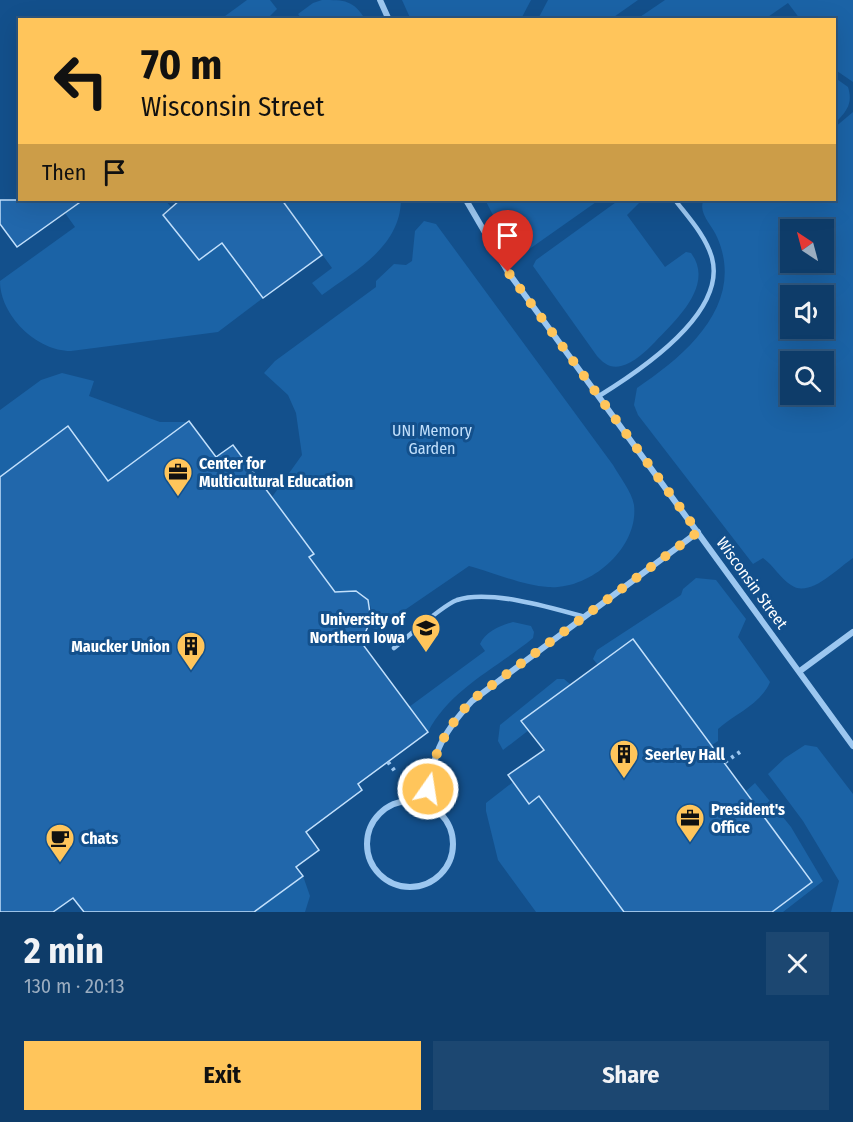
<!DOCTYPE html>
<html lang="en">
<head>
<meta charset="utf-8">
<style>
  body { margin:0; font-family:"Fira Sans Condensed",sans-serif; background:#1c4771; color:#f1f3f6; height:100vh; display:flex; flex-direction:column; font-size:22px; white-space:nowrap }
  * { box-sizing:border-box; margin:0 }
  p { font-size:20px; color:#9badc0 }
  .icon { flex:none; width:33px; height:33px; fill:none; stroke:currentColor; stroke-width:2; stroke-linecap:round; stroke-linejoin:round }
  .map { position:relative; height:912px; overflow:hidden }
  .drawer { display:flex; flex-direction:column; background:#0e3c69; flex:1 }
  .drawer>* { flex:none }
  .banner { position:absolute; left:18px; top:18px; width:818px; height:183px; border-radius:0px; box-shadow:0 6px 24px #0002,0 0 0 2px #2e567d; background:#ffc55b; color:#111; overflow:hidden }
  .needle { width:39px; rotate:324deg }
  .fabs { position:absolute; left:780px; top:219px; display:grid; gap:12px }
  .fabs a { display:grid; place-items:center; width:54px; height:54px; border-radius:0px; background:#0e3c69; box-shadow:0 6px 24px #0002,0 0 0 2px #2e567d; font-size:30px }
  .pin { position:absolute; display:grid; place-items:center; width:51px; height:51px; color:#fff; margin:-62px -26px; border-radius:50% 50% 50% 0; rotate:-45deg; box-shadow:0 0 6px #0007 }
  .pin .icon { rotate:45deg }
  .me { position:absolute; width:66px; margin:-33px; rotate:13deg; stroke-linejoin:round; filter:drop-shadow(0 0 4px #0008) }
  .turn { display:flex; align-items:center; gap:21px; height:126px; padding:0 24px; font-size:27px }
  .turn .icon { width:78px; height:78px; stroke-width:2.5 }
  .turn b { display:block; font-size:42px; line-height:51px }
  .then { display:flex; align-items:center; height:57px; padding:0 24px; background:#0003; gap:12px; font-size:22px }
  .round { display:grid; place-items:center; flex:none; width:63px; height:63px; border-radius:0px; background:#1c4771 }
  .summary { display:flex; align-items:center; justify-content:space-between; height:102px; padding:0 24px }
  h1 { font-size:36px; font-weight:700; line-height:45px }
  .primary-button { display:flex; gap:12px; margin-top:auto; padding:12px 24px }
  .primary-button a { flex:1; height:69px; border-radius:0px; background:#ffc55b; color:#111; font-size:24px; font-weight:700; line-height:69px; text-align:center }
  .primary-button a+a { background:#1c4771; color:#f1f3f6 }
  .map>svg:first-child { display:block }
</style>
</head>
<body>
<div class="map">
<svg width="853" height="912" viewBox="0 0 853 912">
  <rect width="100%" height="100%" fill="#13508c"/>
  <!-- green -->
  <g fill="#1b63a6" fill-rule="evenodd">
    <polygon points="247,0 270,0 277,9 267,19 221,19"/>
    <path d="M322,0C345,0 353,0 365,19H302L298,14L313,3Z"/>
    <polygon points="402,0 531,0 521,19 411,20"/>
    <polygon points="548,0 638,0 611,19 538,19"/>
    <polygon points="665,0 853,0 853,82 834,69 834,20 800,19 788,3 765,19 637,19"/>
    <path d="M834,77L848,87C853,103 847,111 836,122Z"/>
    <path d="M853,112V558C838,568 809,599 791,585C780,578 774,566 763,558L753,564L638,415L634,405L637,388C688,354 746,303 717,237C712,225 697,212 704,200H834V128ZM790,230H824V262H790ZM790,296H824V328H790ZM790,362H824V394H790Z"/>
    <path d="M82,200H165L171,207L163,215L199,260L235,233L226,248L263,298L218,332L71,351C36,351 0,315 0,281L75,227L65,213Z"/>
    <path d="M280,200H401C400,247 356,270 322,295L312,283L332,268L286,205L274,204Z"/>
    <path d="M485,200H599L528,250C506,248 495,217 485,200Z"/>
    <path d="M619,200H642L627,215L665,267L686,252L691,253C715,285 676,320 655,342C646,351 634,363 621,366C611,369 603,363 597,356L533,266L536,260Z"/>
    <path d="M424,221L436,224L613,465C619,476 632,492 634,505C639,548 590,590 548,587C524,586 492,572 469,566L377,629L368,627C375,612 371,597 356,591L337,593L309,557L313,554L272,497L302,455L296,413L288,395L264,373L275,361L376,287V281L394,264L406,265L412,261L415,231Z"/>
    <polygon points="62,373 94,381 89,396 160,422 187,422 129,465 121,498 68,426 0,477 0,410 41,380"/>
    <path d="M696,578L716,580L746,619L738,637L770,682C761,704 735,714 718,729V741L712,745L633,639L598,665L593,659L597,650L681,595L683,589Z"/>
    <path d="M513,622L531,626L534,632L533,638C497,668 450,689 428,732L409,707L485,651L480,644C485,632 501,625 513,622Z"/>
    <polygon points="557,679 564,679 571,685 529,730 503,750 498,741 500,725"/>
    <polygon points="805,745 817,747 853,794 853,912 831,912 839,881 803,821 768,774 785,758"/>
    <polygon points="513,782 529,803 539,796 624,912 536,912 498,860 486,811 486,803"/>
    <polygon points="755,783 791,827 823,881 783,912 772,912 812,882 746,791"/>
    <polygon points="303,876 310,896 305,912 254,912"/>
  </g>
  <!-- building -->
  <g fill="#2167ab" stroke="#c2e0fc" stroke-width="1.5">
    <polygon points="0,200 83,200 17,247 0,224"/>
    <polygon points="180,200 282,200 322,255 263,298 222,243 199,260 163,215"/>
    <polygon points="189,421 216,457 233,445 314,554 309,557 335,592 356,591 368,600 371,620 361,642 428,732 358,784 362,790 306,832 319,850 296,867 303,876 254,912 84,912 73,898 53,912 0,912 0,477 68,426 108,481"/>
    <polygon points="633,639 812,882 772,912 624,912 539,796 529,804 508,775 544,750 521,721"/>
  </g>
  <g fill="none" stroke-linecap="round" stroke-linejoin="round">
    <!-- path -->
    <g stroke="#9cc7f0" stroke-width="4" stroke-dasharray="3 4.5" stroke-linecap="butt">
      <polyline points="388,762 397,774"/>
      <polyline points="725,762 740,752"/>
    </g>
    <!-- service -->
    <g stroke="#9cc7f0" stroke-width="4.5">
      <path d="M599,396C638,372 727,314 712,258C706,236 688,217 675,200"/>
      <path d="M394,648C409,636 441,606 457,600C489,589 553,608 585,617"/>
    </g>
    <!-- minor -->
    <g stroke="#9cc7f0" stroke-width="6">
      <polyline points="380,0 389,20"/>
      <polyline points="466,200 508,272 853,746"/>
      <polyline points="800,671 853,632"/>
      <circle cx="410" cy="844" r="43"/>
      <path d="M425,804C434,754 438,738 472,701L698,532"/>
    </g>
  </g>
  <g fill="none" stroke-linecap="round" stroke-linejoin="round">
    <!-- route -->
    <path stroke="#ffc55b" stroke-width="10" stroke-dasharray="0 18" d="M428,789C435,749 445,730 472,700L698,532L508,272"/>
  </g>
  <!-- icons -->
  <defs>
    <g id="office-pin" transform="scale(1.5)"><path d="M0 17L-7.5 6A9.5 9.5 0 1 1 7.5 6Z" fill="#ffc55b" stroke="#13508c"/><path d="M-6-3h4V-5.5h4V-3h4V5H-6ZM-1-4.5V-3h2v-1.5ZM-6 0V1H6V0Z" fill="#111"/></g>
    <g id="university-pin" transform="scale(1.5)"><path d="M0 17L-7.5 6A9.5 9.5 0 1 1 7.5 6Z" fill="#ffc55b" stroke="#13508c"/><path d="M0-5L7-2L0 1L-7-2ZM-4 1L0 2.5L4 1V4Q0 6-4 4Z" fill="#111"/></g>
    <g id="building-pin" transform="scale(1.5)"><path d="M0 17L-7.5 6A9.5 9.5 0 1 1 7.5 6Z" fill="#ffc55b" stroke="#13508c"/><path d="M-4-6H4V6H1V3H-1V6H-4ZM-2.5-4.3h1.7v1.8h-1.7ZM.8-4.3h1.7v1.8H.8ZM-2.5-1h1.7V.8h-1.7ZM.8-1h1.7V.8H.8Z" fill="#111"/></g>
    <g id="cafe-pin" transform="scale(1.5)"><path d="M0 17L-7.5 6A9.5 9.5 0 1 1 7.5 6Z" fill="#ffc55b" stroke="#13508c"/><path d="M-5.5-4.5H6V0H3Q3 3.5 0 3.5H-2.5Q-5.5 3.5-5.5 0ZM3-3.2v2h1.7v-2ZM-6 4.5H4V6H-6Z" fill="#111"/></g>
  </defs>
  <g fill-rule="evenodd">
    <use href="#office-pin" x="178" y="472"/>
    <use href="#university-pin" x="426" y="628"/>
    <use href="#building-pin" x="191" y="646"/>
    <use href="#building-pin" x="624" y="754"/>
    <use href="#office-pin" x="690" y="818"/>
    <use href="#cafe-pin" x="60" y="838"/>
  </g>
  <g text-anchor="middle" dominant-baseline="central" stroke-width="6" stroke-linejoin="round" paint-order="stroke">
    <!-- park labels -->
    <g font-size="16" fill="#c2e0fc" stroke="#13508c">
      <text x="432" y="430">UNI Memory<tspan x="432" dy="18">Garden</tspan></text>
    </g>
    <!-- poi labels -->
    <g font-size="16" font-weight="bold" fill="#fff" stroke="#13508c" text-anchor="start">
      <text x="199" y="463">Center for<tspan x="199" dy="18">Multicultural Education</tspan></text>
      <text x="405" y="619" text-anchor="end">University of<tspan x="405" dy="18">Northern Iowa</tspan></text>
      <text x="170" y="646" text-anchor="end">Maucker Union</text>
      <text x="645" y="754">Seerley Hall</text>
      <text x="711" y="809">President's<tspan x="711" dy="18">Office</tspan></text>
      <text x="81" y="838">Chats</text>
    </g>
    <!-- street labels -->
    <g font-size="16" fill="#fff" stroke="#13508c">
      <text transform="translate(752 583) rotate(54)">Wisconsin Street</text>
    </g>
  </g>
</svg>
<div class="fabs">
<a><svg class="needle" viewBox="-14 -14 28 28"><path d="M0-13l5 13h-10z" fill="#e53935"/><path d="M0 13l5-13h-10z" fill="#9badc0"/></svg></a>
<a><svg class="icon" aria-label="sound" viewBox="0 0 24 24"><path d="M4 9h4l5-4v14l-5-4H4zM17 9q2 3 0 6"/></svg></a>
<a><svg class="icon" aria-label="search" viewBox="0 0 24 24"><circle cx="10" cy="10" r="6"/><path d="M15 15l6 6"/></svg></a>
</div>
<div class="pin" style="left:508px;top:272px;background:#d93025"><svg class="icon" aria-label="arrive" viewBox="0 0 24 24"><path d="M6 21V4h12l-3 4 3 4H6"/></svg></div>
<svg class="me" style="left:428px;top:789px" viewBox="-20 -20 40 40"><circle r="17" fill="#ffc55b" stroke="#fff" stroke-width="3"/><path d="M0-11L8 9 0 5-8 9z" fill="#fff"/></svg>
<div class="banner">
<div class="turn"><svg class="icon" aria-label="left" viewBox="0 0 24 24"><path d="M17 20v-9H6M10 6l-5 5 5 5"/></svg><div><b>70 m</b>Wisconsin Street</div></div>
<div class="then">Then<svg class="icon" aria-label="arrive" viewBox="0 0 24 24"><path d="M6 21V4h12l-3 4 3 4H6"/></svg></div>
</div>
</div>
<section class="drawer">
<div class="summary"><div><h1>2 min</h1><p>130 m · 20:13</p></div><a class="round"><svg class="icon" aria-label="close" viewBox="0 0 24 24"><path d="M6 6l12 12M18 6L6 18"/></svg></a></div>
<div class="primary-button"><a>Exit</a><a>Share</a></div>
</section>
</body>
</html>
